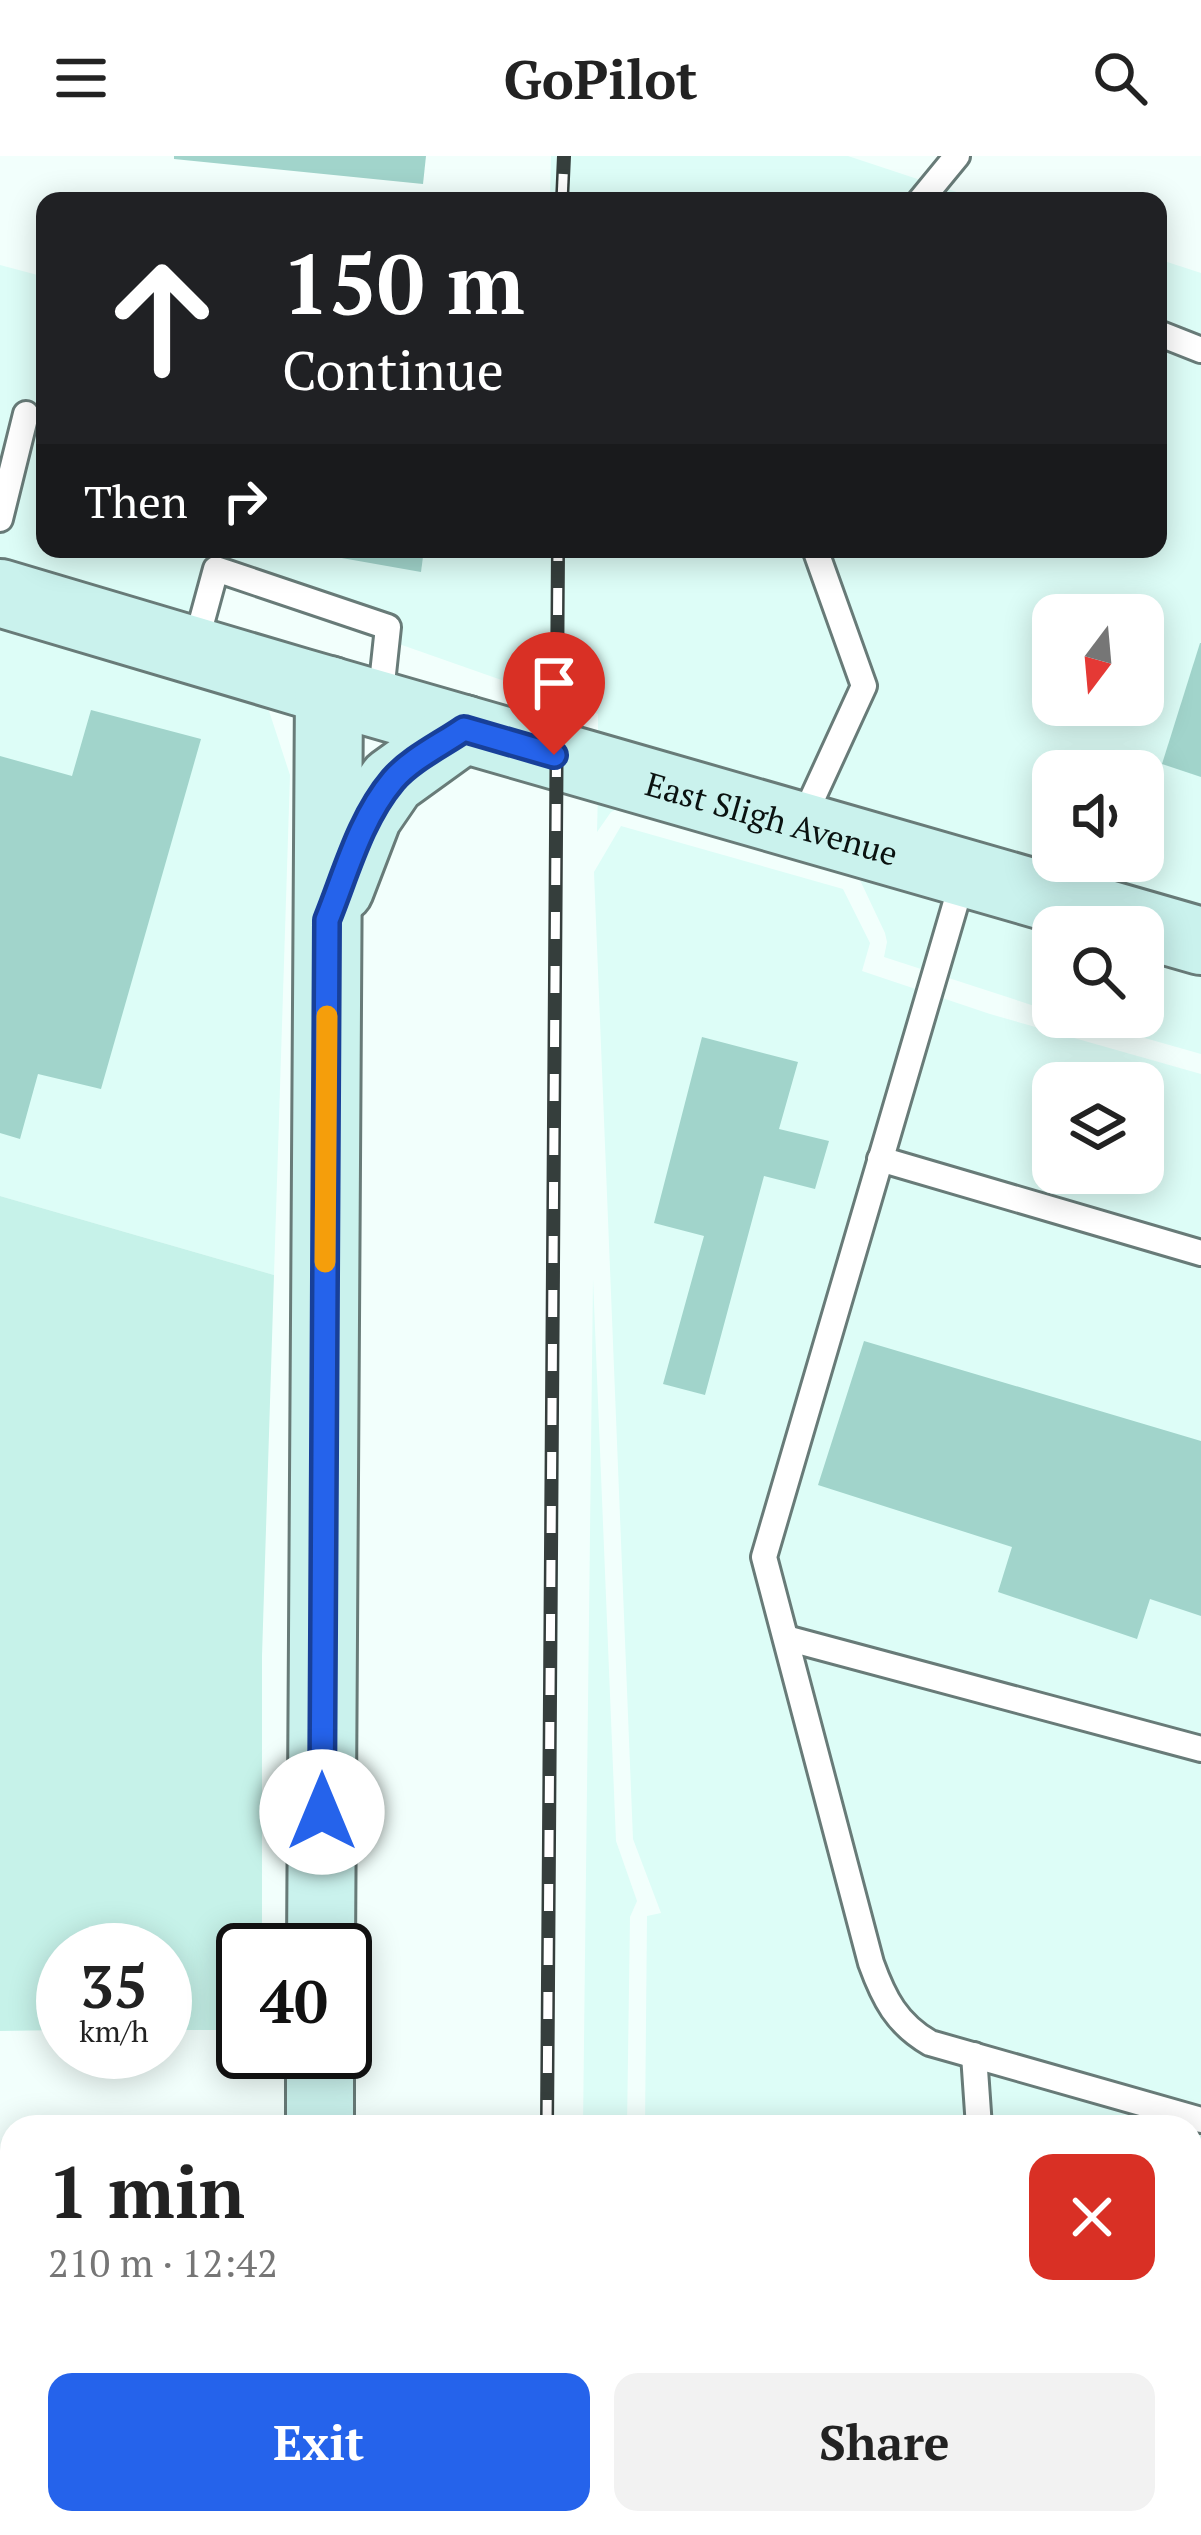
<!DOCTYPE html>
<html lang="en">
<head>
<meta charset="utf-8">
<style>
  body { margin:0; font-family:"PT Serif",serif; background:#f2f2f2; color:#222; height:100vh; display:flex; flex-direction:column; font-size:45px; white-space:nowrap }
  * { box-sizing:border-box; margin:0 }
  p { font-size:39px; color:#767676 }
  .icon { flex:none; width:66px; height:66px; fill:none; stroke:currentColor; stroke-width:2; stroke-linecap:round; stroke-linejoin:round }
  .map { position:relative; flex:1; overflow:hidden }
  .sheet { position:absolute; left:0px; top:1959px; width:1203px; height:420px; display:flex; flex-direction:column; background:#fff; border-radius:36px 36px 0 0; box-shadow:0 6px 30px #0003 }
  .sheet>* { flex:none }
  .banner { position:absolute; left:36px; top:36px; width:1131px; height:366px; border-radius:24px; box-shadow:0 6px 30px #0003; background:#202124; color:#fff; overflow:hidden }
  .needle { width:78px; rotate:196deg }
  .tools { position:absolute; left:1032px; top:438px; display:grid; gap:24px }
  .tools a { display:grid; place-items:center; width:132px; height:132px; border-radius:24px; background:#fff; box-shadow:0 6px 30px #0003; font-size:60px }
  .speed { position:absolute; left:36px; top:1767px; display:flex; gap:24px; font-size:60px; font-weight:700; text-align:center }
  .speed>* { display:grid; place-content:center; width:156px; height:156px; border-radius:50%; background:#fff; box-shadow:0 6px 30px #0003; line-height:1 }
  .speed small { font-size:30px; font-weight:400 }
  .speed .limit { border:6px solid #111; border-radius:18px; background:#fff; color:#111 }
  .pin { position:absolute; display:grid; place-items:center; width:102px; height:102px; color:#fff; margin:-123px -51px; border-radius:50% 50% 50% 0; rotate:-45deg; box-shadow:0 0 12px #0007 }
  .pin .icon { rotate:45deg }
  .me { position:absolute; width:132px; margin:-66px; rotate:0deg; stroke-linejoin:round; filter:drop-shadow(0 0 9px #0008) }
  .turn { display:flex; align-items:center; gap:42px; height:252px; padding:0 48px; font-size:54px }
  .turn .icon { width:156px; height:156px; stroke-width:2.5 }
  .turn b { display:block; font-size:84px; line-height:102px }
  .then { display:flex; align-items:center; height:114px; padding:0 48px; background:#0003; gap:24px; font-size:45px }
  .round { display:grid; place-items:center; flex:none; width:126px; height:126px; border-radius:24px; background:#f2f2f2 }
  .headline { display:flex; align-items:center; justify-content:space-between; height:204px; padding:0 48px }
  h1 { font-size:72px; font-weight:800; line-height:90px }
  .button { display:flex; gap:24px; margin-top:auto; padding:24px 48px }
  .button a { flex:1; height:138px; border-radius:24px; background:#2563eb; color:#fff; font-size:48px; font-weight:800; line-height:138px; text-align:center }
  .button a+a { background:#f2f2f2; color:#222 }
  header { display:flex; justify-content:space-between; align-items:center; height:156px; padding:0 48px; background:#fff; font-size:54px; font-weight:800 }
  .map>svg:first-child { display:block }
</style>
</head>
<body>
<header><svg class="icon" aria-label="menu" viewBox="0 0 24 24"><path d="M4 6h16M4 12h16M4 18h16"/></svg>GoPilot<svg class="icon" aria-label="search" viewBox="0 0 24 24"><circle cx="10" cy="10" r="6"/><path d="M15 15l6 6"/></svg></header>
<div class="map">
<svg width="1201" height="2379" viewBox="0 0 1201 2379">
  <rect width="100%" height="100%" fill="#f2fffc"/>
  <!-- built -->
  <g fill="#ddfdf7" fill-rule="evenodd">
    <polygon points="551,0 848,0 984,45 550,45"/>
    <path d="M1158,103L1201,117V761L598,588V558L223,426L216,477L0,413V109L45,121V393H1158ZM1053,459H1143V549H1053ZM1053,615H1143V705H1053Z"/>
    <polygon points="0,461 223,527 269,555 290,619 274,1119 0,1040"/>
    <polygon points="598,635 1053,771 1053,856 884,801 887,786 885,777 859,722 848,714 621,651 611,656 597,676"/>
    <path d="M621,670L843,733L870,787L862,815L990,858L1201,918V2379H640V2367H1191V1971H645L647,1760L661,1757L633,1683L594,716ZM1053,927H1143V1017H1053Z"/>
    <polygon points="1143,792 1201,809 1201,898 1071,861 1143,861"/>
    <polygon points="593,1123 616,1685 637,1745 630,1761 627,1971 583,1971"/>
    <rect x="577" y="2367" width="46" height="12"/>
  </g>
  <!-- green -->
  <g fill="#c6f2e9">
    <polygon points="0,1040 274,1119 262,1500 262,1794 243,1794 243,1874 165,1874 165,1794 63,1794 63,1874 0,1875"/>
    <polygon points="0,2324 12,2326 12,2367 261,2367 261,2379 0,2379"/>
  </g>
  <!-- building -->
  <g fill="#a1d4cb">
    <polygon points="174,0 426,0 423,28 174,3"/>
    <polygon points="302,393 424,393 421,416 302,395"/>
    <polygon points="1200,487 1201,487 1201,621 1162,608"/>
    <polygon points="91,554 201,583 101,933 38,918 20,983 0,977 0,600 72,620"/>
    <polygon points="702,881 798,906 779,973 829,985 815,1033 764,1020 705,1239 663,1228 704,1080 654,1067"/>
    <polygon points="864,1185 1201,1285 1201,1460 1150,1443 1137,1483 998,1436 1012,1391 818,1329"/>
    <polygon points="776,2367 870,2367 867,2379 772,2379"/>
    <rect x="996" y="2367" width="104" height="12"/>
  </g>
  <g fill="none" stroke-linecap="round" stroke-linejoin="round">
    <!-- lane casing -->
    <g stroke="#687b78" stroke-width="30">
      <g id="lane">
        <polyline points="920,45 957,0"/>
        <polyline points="1158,177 1201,194"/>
        <polyline points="0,363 26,258"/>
        <polyline points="195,490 216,413 388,471 380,546"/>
        <polyline points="801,667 864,530 815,393"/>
        <path d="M964,719L764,1401L871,1807C884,1843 897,1868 930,1887L1201,1964"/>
        <polyline points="880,1003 1201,1097"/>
        <polyline points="786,1482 1201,1593"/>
        <polyline points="974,1899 979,1971"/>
        <polyline points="953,2379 955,2367"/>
      </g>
    </g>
    <!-- secondary casing -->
    <g stroke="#687b78" stroke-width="72">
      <g id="secondary">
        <path id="s1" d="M0,437L300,526L1201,785"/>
        <polyline points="340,733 368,660 392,625 464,573"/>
        <polyline points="321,1794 329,534"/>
        <polyline points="320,1971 320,1896"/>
        <polyline points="317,2379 318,2367"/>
      </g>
    </g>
    <!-- lane -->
    <use href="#lane" stroke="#fff" stroke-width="24"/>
    <!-- secondary -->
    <use href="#secondary" stroke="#caf2ed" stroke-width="66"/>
    <!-- rail casing -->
    <g stroke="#353e3c" stroke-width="14">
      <g id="rail">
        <polyline points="562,45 564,0"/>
        <polyline points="547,1971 558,393"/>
        <polyline points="544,2379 545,2367"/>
      </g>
    </g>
    <!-- rail -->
    <use href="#rail" stroke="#fff" stroke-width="9" stroke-dasharray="27" stroke-linecap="butt"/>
  </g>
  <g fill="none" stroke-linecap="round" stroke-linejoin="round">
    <!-- route casing -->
    <g stroke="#184099" stroke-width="30">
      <path id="route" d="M322,1656L327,764C346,717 360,663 393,624C411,603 441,589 464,573L554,599"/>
    </g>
    <!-- route -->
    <use href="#route" stroke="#2563eb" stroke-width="21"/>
    <!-- slow -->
    <polyline stroke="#f59e0b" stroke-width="21" points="325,1106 327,860"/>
  </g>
  <g text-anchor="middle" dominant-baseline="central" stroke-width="9" stroke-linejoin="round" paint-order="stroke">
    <!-- street labels -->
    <g font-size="33" fill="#0a1210" stroke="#fff">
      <text stroke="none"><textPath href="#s1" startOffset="804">East Sligh Avenue</textPath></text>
    </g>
  </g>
</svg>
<div class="tools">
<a><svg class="needle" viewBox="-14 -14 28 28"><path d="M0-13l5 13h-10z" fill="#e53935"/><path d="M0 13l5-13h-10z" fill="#767676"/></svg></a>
<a><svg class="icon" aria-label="sound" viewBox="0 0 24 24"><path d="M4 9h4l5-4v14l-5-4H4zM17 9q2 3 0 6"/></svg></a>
<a><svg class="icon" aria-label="search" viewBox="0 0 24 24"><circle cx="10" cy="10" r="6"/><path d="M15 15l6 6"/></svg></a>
<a><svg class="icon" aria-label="layers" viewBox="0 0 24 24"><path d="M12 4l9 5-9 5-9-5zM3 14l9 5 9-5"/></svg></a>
</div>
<div class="speed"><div>35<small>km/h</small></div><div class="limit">40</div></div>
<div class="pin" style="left:554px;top:599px;background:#d93025"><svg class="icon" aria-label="arrive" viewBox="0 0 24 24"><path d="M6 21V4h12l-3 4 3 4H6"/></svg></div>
<svg class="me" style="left:322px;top:1656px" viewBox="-20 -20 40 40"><circle r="19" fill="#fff"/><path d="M0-13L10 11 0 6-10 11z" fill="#2563eb"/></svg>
<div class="banner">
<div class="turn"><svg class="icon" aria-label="ahead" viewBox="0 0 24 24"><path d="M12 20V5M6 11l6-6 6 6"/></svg><div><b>150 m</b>Continue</div></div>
<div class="then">Then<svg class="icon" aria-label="right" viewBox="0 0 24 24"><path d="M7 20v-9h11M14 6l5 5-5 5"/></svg></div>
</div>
<section class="sheet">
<div class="headline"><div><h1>1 min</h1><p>210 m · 12:42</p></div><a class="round" style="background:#d93025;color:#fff"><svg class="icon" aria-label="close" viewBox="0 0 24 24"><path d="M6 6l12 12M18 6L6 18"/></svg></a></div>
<div class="button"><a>Exit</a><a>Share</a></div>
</section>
</div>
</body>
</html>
